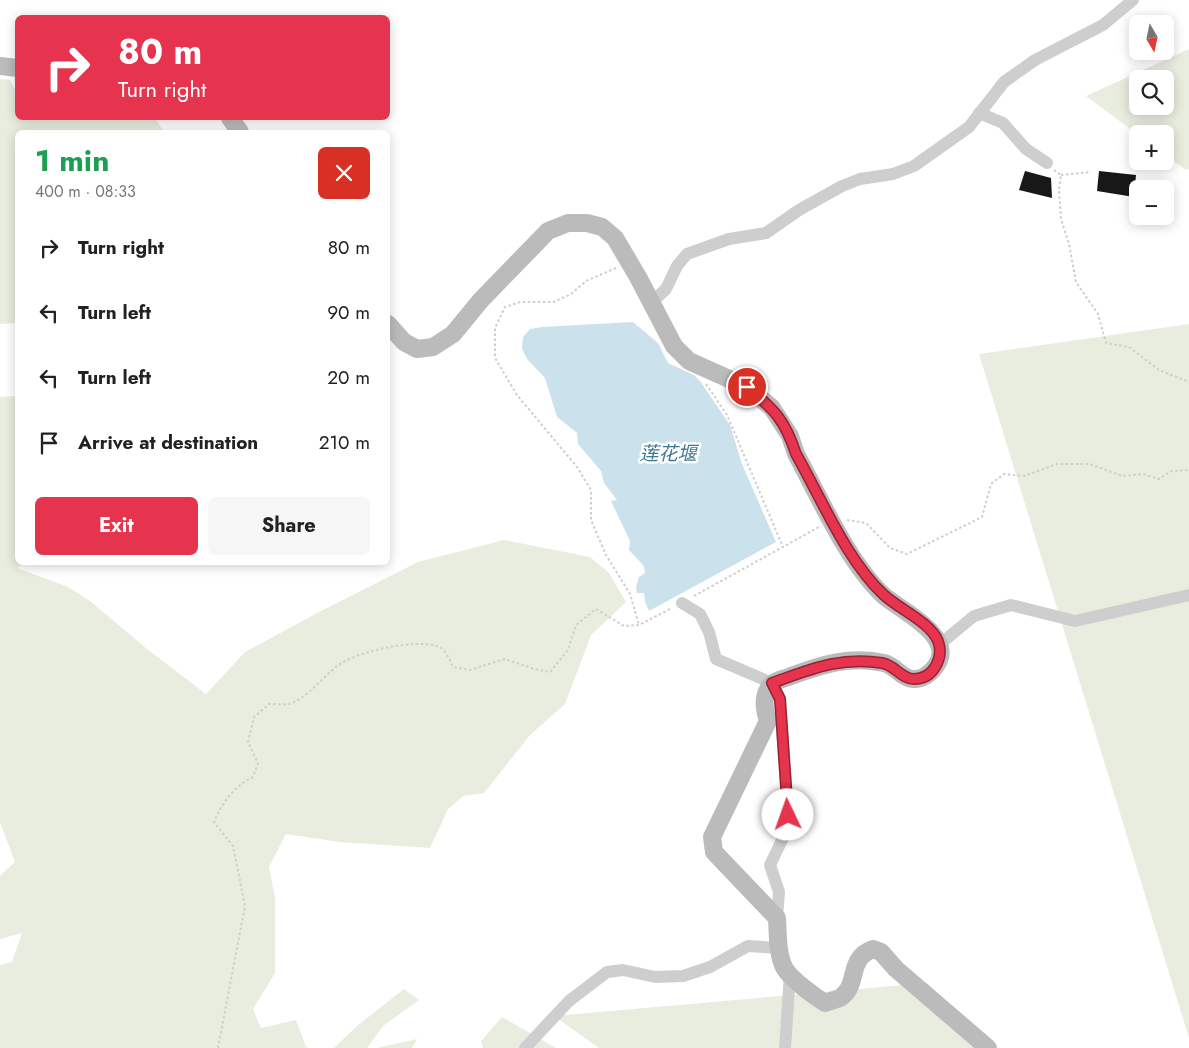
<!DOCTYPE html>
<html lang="en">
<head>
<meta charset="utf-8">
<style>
  body { margin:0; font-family:Jost,"Noto Sans SC",sans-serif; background:#f6f6f6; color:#222; height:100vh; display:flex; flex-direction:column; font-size:19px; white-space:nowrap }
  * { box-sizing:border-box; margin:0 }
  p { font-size:16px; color:#767676 }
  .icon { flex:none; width:28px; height:28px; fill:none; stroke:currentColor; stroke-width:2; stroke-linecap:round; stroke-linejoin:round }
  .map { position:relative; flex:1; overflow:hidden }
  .sheet { position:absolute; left:15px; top:130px; width:375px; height:435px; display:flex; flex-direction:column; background:#fff; border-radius:8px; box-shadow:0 2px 12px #0003 }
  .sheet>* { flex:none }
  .hud { position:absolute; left:15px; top:15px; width:375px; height:105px; border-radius:8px; box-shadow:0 2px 12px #0003; background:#e6344e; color:#fff; overflow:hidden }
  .needle { width:32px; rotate:171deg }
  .controls { position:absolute; left:1129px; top:15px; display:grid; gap:10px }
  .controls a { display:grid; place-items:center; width:45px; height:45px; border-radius:8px; background:#fff; box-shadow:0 2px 12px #0003; font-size:25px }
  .pin { position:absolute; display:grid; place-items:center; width:42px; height:42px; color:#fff; margin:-21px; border:2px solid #fff; border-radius:50%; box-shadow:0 1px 5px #0007 }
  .me { position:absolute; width:55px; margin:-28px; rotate:357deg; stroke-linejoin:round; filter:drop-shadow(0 0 4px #0008) }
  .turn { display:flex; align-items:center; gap:18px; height:105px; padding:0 20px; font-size:22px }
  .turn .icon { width:65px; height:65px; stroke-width:2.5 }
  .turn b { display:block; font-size:35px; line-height:42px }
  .round { display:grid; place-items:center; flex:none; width:52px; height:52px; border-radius:8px; background:#f6f6f6 }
  .headline { display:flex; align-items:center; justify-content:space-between; height:85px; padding:0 20px }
  h1 { font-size:30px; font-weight:700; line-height:38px; color:#1e9e55 }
  .cta { display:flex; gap:10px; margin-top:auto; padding:10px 20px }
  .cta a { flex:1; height:58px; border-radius:8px; background:#e6344e; color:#fff; font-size:20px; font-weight:700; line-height:58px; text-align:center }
  .cta a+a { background:#f6f6f6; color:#222 }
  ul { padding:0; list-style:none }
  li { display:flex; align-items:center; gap:15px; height:65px; padding:0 20px }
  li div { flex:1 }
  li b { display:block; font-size:19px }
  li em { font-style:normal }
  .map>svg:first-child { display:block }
</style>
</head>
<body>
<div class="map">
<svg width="1189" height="1048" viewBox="0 0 1189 1048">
  <rect width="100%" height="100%" fill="#fff"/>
  <!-- green -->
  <g fill="#e8eddf" fill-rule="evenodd">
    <path d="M1189,49V169L1186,170L1165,155V134H1137L1086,96ZM1138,79H1165V106H1138Z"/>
    <polygon points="0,79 10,80 17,94 18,118 155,118 164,132 18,132 17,323 0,324"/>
    <polygon points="1189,324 1189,1038 979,354"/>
    <polygon points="17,396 18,562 26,563 17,568 68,587 90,601 147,649 206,694 245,652 321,611 418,562 504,540 590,557 609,573 626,602 591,635 565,704 530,735 484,793 463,796 448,809 430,848 340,842 286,834 269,867 275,898 275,973 253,1009 261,1028 296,1020 306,1047 309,1048 0,1048 0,965 12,962 22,933 0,939 0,876 15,862 0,822 0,397"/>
    <polygon points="927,983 978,1048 599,1048 554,1016"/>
    <polygon points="404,989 419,1000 383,1026 367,1048 334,1048 357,1026"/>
    <polygon points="502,1017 556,1048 483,1048 481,1041"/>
    <polygon points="417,1039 412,1048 377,1048"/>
  </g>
  <!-- water -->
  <polygon fill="#cbe2ed" points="633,322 658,343 668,363 694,375 700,381 730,425 742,464 776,542 649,611 645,602 644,593 637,593 636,587 639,577 645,573 644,566 629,550 630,541 611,501 617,500 604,483 601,471 578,444 577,433 557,417 545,378 527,359 522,349 523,337 530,329 542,327"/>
  <!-- building -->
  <g fill="#181818">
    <polygon points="1025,171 1051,178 1052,198 1019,190"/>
    <polygon points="1099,171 1136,175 1134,197 1097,191"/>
  </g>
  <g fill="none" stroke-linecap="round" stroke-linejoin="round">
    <!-- path -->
    <g stroke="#cecece" stroke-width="2" stroke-dasharray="2.5 2.5" stroke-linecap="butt">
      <polyline points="1054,170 1061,175 1059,190 1061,219 1069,244 1076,282 1098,314 1106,343 1129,347 1159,370 1189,382"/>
      <polyline points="1061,175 1091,172"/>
      <polyline points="616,268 586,281 571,294 554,302 520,302 505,307 495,328 495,358 517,395 577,467 591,490 591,520 606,555 630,594 639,625"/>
      <polyline points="706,384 727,415 783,547"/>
      <polyline points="847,520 866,523 890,548 907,554 982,517 991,484 1004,474 1024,476 1057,464 1090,464 1122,476 1143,474 1159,479 1171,471 1189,470"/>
      <polyline points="694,596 819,527"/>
      <path d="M218,1048L245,906L233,846L214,822C222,803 234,786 253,777L258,763L248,742L254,717L269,704C275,704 283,705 289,704C306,699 323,677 337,666C357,651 414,639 437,646C446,649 449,659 453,667L470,670L505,659L534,669L550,672L568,650L576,625L596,609L624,626L639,625L672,608"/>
    </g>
    <!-- street -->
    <g stroke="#cecece" stroke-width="12">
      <polyline points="979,113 1003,123 1026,149 1047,163"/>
      <polyline points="651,303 666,289 677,266 687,254 729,239 766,233 799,210 842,186 860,179 893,174 914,166 969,127 1004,82 1035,60 1103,25 1133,0"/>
      <polyline points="682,603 700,614 709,632 716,659 772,683 780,699 788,815 784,836 770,865 779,892 777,918"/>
      <polyline points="939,645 974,616 1011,605 1075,621 1189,595"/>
      <polyline points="525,1048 569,1001 607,972 623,970 655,977 683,976 710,967 748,946 779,948"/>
      <polyline points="785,1048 790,974"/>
    </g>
    <!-- secondary -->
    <g stroke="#bbb" stroke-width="18">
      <polyline points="0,66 18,68"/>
      <polyline points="230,118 240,132"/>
      <path d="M388,324L404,342L417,349L433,347L453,334L481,300L548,231L568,223H587L602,227L615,238L638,277L674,346L689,361L747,387L772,408L790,436L796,454C820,498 848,563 884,596C902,611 958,637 935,667C930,674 921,680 913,679C901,678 896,666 884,663C851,655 821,665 791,676C785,679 775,680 771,685C762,695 764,709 768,721L712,837L714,852L777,918C778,934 777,955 785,969C792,980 814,996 825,1003C829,1001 835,1000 840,998C860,985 846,959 873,949L881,952L896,969L988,1048"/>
    </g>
  </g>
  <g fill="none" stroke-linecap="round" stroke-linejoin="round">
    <!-- route casing -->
    <g stroke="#962233" stroke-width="12">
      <path id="route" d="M747,387C774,409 785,420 796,454C821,498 847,561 884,595C899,609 930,622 938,641C944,657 934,679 914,679C901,679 895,665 882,663C840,656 809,670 772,683L780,699L788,815"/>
    </g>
    <!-- route -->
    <use href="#route" stroke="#e6344e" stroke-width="9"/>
  </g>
  <g text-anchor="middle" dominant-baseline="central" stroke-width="5" stroke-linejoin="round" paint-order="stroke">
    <!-- water labels -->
    <g font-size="19" font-style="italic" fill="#3d7894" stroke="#fff">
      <text x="668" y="453">莲花堰</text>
    </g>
  </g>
</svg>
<div class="controls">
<a><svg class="needle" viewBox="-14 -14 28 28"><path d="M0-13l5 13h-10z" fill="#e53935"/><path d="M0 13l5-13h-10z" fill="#767676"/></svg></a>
<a><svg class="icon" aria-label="search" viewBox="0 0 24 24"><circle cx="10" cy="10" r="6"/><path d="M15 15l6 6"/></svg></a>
<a>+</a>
<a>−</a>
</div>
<div class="pin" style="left:747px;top:387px;background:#d93025"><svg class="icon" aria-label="arrive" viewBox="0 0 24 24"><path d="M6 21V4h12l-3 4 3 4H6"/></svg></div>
<svg class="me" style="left:788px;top:815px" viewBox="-20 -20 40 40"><circle r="19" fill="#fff"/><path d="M0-13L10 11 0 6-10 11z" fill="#e6344e"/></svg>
<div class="hud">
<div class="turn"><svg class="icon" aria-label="right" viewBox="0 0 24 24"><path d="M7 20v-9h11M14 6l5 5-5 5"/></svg><div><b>80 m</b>Turn right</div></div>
</div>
<section class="sheet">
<div class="headline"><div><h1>1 min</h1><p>400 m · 08:33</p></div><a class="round" style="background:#d93025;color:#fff"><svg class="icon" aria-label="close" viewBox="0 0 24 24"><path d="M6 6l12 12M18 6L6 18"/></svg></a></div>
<ul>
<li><svg class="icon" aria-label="right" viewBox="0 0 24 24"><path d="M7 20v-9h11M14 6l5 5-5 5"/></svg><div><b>Turn right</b></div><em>80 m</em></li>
<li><svg class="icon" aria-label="left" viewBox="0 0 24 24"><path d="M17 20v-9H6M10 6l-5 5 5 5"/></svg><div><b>Turn left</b></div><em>90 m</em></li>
<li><svg class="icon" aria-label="left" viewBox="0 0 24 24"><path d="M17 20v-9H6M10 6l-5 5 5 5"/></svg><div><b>Turn left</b></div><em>20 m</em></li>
<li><svg class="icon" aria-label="arrive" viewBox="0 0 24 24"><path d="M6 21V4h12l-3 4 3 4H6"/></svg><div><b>Arrive at destination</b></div><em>210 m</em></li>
</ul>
<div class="cta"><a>Exit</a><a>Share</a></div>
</section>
</div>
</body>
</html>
